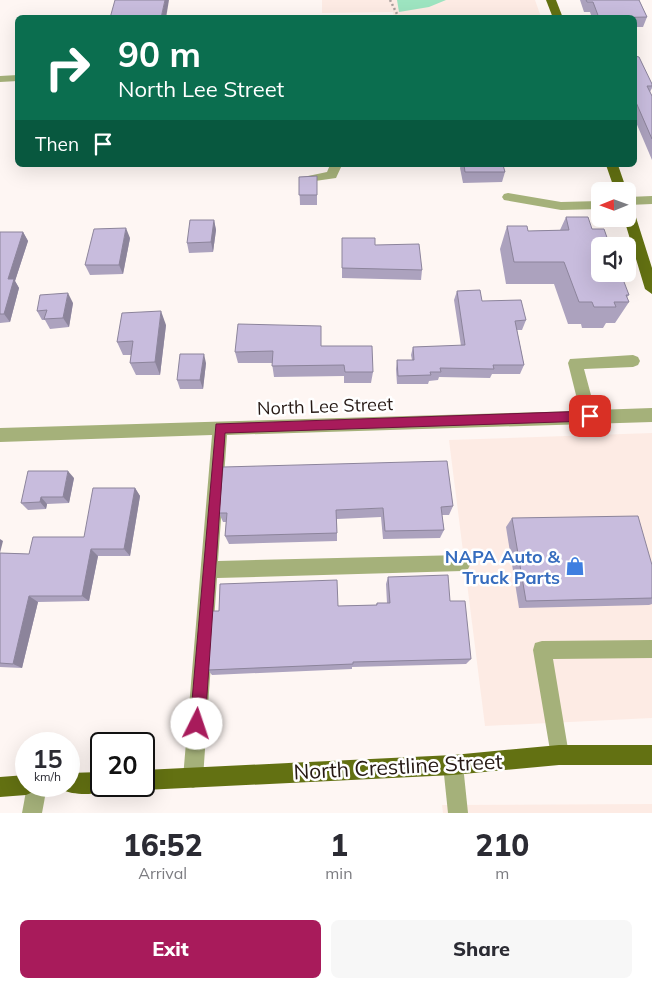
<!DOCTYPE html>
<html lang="en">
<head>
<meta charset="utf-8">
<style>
  body { margin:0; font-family:Mulish,sans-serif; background:#f7f7f7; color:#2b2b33; height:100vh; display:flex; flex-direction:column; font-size:19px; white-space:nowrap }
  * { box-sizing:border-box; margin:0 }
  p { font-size:16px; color:#7c7c81 }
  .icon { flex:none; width:28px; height:28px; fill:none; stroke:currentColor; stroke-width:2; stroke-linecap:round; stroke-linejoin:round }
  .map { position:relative; height:813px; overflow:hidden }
  .panel { display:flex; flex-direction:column; background:#fff; flex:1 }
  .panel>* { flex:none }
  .top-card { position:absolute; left:15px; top:15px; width:622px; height:152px; border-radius:8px; box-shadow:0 5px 20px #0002; background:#0b6e4f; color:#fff; overflow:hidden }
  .needle { width:32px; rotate:269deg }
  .tools { position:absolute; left:591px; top:182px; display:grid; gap:10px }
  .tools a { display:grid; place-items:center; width:45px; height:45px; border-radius:8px; background:#fff; box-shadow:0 5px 20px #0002; font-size:25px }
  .speed { position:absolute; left:15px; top:732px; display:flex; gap:10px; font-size:25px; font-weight:700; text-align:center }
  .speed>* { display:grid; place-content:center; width:65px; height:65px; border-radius:50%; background:#fff; box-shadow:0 5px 20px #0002; line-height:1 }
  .speed small { font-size:12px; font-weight:400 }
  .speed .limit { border:2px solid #111; border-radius:8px; background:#fff; color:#111 }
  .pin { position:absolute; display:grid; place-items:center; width:42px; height:42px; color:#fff; margin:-21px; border-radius:10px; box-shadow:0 2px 8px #0006 }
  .me { position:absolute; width:55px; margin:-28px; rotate:4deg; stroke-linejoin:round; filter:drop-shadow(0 0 4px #0008) }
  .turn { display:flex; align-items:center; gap:18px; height:105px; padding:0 20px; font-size:22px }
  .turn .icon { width:65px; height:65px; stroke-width:2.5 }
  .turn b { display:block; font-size:35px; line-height:42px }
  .then { display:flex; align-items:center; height:48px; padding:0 20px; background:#0003; gap:10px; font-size:19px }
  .eta { display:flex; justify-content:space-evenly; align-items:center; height:85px; text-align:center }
  .eta b { font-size:30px; font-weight:800; line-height:35px }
  .primary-button { display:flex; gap:10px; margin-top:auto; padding:10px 20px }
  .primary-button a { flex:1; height:58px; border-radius:8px; background:#a81b5b; color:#fff; font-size:20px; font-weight:800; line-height:58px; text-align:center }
  .primary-button a+a { background:#f7f7f7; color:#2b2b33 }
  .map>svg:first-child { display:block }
</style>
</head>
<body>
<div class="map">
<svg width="652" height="813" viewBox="0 0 652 813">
  <rect width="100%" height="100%" fill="#fef6f3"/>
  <!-- built -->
  <g fill="#fdebe4">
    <polygon points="322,0 535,0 541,17 394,18 393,12 322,13"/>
    <polygon points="652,433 652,718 485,726 449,440"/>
    <polygon points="652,804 652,813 443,813 442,805"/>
  </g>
  <!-- green -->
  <polygon fill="#9de4c0" points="397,0 446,0 429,7 399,12"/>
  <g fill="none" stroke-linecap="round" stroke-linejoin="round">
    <!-- path -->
    <polyline stroke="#a99f9c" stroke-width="2.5" stroke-dasharray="2 2.5" stroke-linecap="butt" points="390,0 399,18"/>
    <!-- minor -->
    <g fill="#a5b17a" fill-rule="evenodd">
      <polygon points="18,75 18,81 0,82 0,76"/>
      <polygon points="330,165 342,165 336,178 308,182 308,176 327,172"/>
      <polygon points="508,193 561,202 600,201 600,209 561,210 504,200 502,197 504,194"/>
      <polygon points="652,196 652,204 628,205 628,197"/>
      <polygon points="633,355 638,357 640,361 638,365 633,367 584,369 595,410 652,408 652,422 227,435 218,561 462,555 468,557 471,563 468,569 462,571 217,578 203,778 200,785 193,788 186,785 183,778 212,435 0,442 0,428 580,411 568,363 570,359"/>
      <polygon points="652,640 652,658 553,659 569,755 566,762 559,765 552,762 533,650 535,643 542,641"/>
      <polygon points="453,755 460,758 463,765 468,813 448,813 443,765 446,758"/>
      <polygon points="27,786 47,786 42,813 22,813"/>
    </g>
    <!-- major -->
    <g fill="#637112" fill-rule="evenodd">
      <polygon points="546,0 556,0 563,18 553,18"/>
      <polygon points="606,165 618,165 627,191 615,191"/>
      <polygon points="628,207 634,211 652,268 652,294 645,289 624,219 628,219"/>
      <polygon points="559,745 652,745 652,765 559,765 453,775 144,790 136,786 144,786 144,770 453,755"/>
      <path d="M101,772V786H109C102,797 73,795 62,790L60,786H69V773Z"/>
      <polygon points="26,775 26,786 36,786 33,792 26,795 0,797 0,777"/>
    </g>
  </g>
  <!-- wall -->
  <g fill="#aca2be">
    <polygon points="580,0 639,0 647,17 643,27 635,27 635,18 592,18 590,12 584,12"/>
    <polygon points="635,56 652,84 652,88 650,92 652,96 652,160 635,120"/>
    <polygon points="461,165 503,165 505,172 502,182 463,183 460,168"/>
    <polygon points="317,176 317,205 300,205 299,177"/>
    <polygon points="566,217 592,229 629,295 627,297 629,302 615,323 606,323 603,328 582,328 581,324 568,324 554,284 506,284 500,249 507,226 528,231 560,230"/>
    <polygon points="214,220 216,230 213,252 189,253 187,243"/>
    <polygon points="0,232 23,232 28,241 15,281 19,288 10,322 0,323"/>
    <polygon points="130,238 123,274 90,275 85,265"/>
    <polygon points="342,238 375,245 422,270 421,280 342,278"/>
    <polygon points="457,291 526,320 522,330 517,330 524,365 520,374 492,374 490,378 439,377 438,380 429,381 428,384 397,384 396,369 397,360 412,360 411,355 413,347 461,346 454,300"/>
    <polygon points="73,303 69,327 50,329 45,320 42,320 37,311"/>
    <polygon points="166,325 160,375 136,375 130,363 131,355 123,355 117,342"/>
    <polygon points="321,346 373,372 371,383 344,383 344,376 274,377 272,363 238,363 235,352"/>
    <polygon points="206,363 203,389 180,389 177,380"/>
    <polygon points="74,478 69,503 47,504 46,509 28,510 21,503"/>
    <polygon points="135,488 140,496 130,556 98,556 89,601 38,602 22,668 0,667 0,553 29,554 84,537"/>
    <polygon points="453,506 449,515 442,515 444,530 440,538 383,539 381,517 337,519 337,541 229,544 225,536 226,522 223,522 219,513"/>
    <polygon points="512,518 652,565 652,604 649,605 519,608 506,527"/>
    <polygon points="388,577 450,601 471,659 466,664 352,667 352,669 212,675 208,670 338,606 376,605 377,603 387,603 386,584"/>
  </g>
  <!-- shaded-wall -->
  <g fill="#8c849b">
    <polygon points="165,0 169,0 166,18 161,18"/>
    <polygon points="214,220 216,230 213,252 211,242"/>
    <polygon points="126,228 130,238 123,274 119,265"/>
    <polygon points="23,232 28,241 15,281 19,288 10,322 4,314 8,279"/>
    <polygon points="68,293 73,303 69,327 63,318"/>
    <polygon points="161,311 166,325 160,375 155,362"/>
    <polygon points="204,354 206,363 203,389 200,380"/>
    <polygon points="68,471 74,478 69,503 63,497"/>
    <polygon points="135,488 140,496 130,556 124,549"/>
    <polygon points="41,497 47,504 46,509 40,502"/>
    <polygon points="0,539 3,541 0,553"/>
    <polygon points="91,549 98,556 89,601 82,596"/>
    <polygon points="29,596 38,602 22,668 13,664"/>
  </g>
  <!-- building -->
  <g fill="#c8bcdd" stroke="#8c849b">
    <polygon points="115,0 165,0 161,18 110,18"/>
    <polygon points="586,0 639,0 647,17 599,18 593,2 587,2"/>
    <polygon points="635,56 639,57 652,84 652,86 647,86 652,96 652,139 635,100"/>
    <polygon points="464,165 503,165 505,172 465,172"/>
    <polygon points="317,176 317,195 299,195 299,177"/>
    <polygon points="566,217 588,217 592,229 604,229 610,246 600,246 600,274 621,274 629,295 626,295 629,302 614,302 616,307 594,307 592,302 579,302 564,262 514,262 507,226 527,226 528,231 569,230"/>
    <polygon points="190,220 214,220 211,242 187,243"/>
    <polygon points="126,228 119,265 85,265 94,229"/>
    <polygon points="0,232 23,232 8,279 14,279 4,314 0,314"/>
    <polygon points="342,238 375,238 375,245 419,244 422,270 342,268"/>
    <polygon points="480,290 482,301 521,300 526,320 515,321 524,365 493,365 494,369 440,368 441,372 430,372 431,375 398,376 397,360 414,360 413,347 465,345 457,291"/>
    <polygon points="68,293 63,318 44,319 47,310 37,311 40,295"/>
    <polygon points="161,311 155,362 130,363 133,341 117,342 122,313"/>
    <polygon points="238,324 321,326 321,346 372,346 373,372 345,372 344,365 272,366 273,351 235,352"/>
    <polygon points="180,354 204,354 200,380 177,380"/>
    <polygon points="447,461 453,506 441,507 444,530 385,531 383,508 336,510 337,533 225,536 227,513 219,513 223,467"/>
    <polygon points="28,471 68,471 63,497 41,497 40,502 21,503"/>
    <polygon points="93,488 135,488 124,549 91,549 82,596 29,596 13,664 0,663 0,553 29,554 33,537 84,537"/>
    <polygon points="638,516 652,565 652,598 526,601 512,518"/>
    <polygon points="448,575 450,601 465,601 471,659 353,662 353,664 208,670 212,611 219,611 220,584 337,580 338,606 377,605 377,603 390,603 388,577"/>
  </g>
  <!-- route -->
  <polygon fill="#a81b5b" stroke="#6d123b" points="590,411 595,416 590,421 225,433 205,724 202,729 197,731 192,729 190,724 216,424"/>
  <!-- icons -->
  <defs>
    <g id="shop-bare" transform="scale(1.5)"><path d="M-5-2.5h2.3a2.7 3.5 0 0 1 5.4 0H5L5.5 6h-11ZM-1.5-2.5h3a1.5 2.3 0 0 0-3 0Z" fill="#3f7fe0" stroke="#fff" stroke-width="2.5" paint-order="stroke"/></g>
  </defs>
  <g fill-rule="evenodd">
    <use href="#shop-bare" x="575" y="566"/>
  </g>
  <g text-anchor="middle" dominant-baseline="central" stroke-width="5" stroke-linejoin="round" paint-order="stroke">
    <!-- street labels -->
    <g font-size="18" fill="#261914" stroke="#fff">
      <text transform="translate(325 406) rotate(-2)">North Lee Street</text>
    </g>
    <!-- shop labels -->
    <g font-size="18" font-weight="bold" fill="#366cbe" stroke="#fff" text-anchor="end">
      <text x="560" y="556">NAPA Auto &amp;<tspan x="560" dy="21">Truck Parts</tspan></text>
    </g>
    <!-- near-street labels -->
    <g font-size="21" fill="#261914" stroke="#fff">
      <text transform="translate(398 766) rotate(-3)">North Crestline Street</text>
    </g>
  </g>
</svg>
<div class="tools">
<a><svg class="needle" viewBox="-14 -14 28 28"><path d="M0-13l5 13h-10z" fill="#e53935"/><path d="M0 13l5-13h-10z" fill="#7c7c81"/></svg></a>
<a><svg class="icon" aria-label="sound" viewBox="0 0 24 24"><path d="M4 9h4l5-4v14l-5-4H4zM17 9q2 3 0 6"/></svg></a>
</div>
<div class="speed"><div>15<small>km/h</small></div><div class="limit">20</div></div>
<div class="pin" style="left:590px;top:416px;background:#d93025"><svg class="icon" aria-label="arrive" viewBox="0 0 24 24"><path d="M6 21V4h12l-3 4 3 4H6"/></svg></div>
<svg class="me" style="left:197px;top:724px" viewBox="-20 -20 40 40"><circle r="19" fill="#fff"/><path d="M0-13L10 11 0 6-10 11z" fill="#a81b5b"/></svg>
<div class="top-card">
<div class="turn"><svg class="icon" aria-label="right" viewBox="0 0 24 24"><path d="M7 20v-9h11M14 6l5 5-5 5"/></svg><div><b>90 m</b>North Lee Street</div></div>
<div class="then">Then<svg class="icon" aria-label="arrive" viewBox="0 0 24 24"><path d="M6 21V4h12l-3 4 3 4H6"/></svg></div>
</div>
</div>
<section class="panel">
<div class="eta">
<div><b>16:52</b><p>Arrival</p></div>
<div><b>1</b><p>min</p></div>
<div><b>210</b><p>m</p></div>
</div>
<div class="primary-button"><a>Exit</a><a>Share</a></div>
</section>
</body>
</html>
